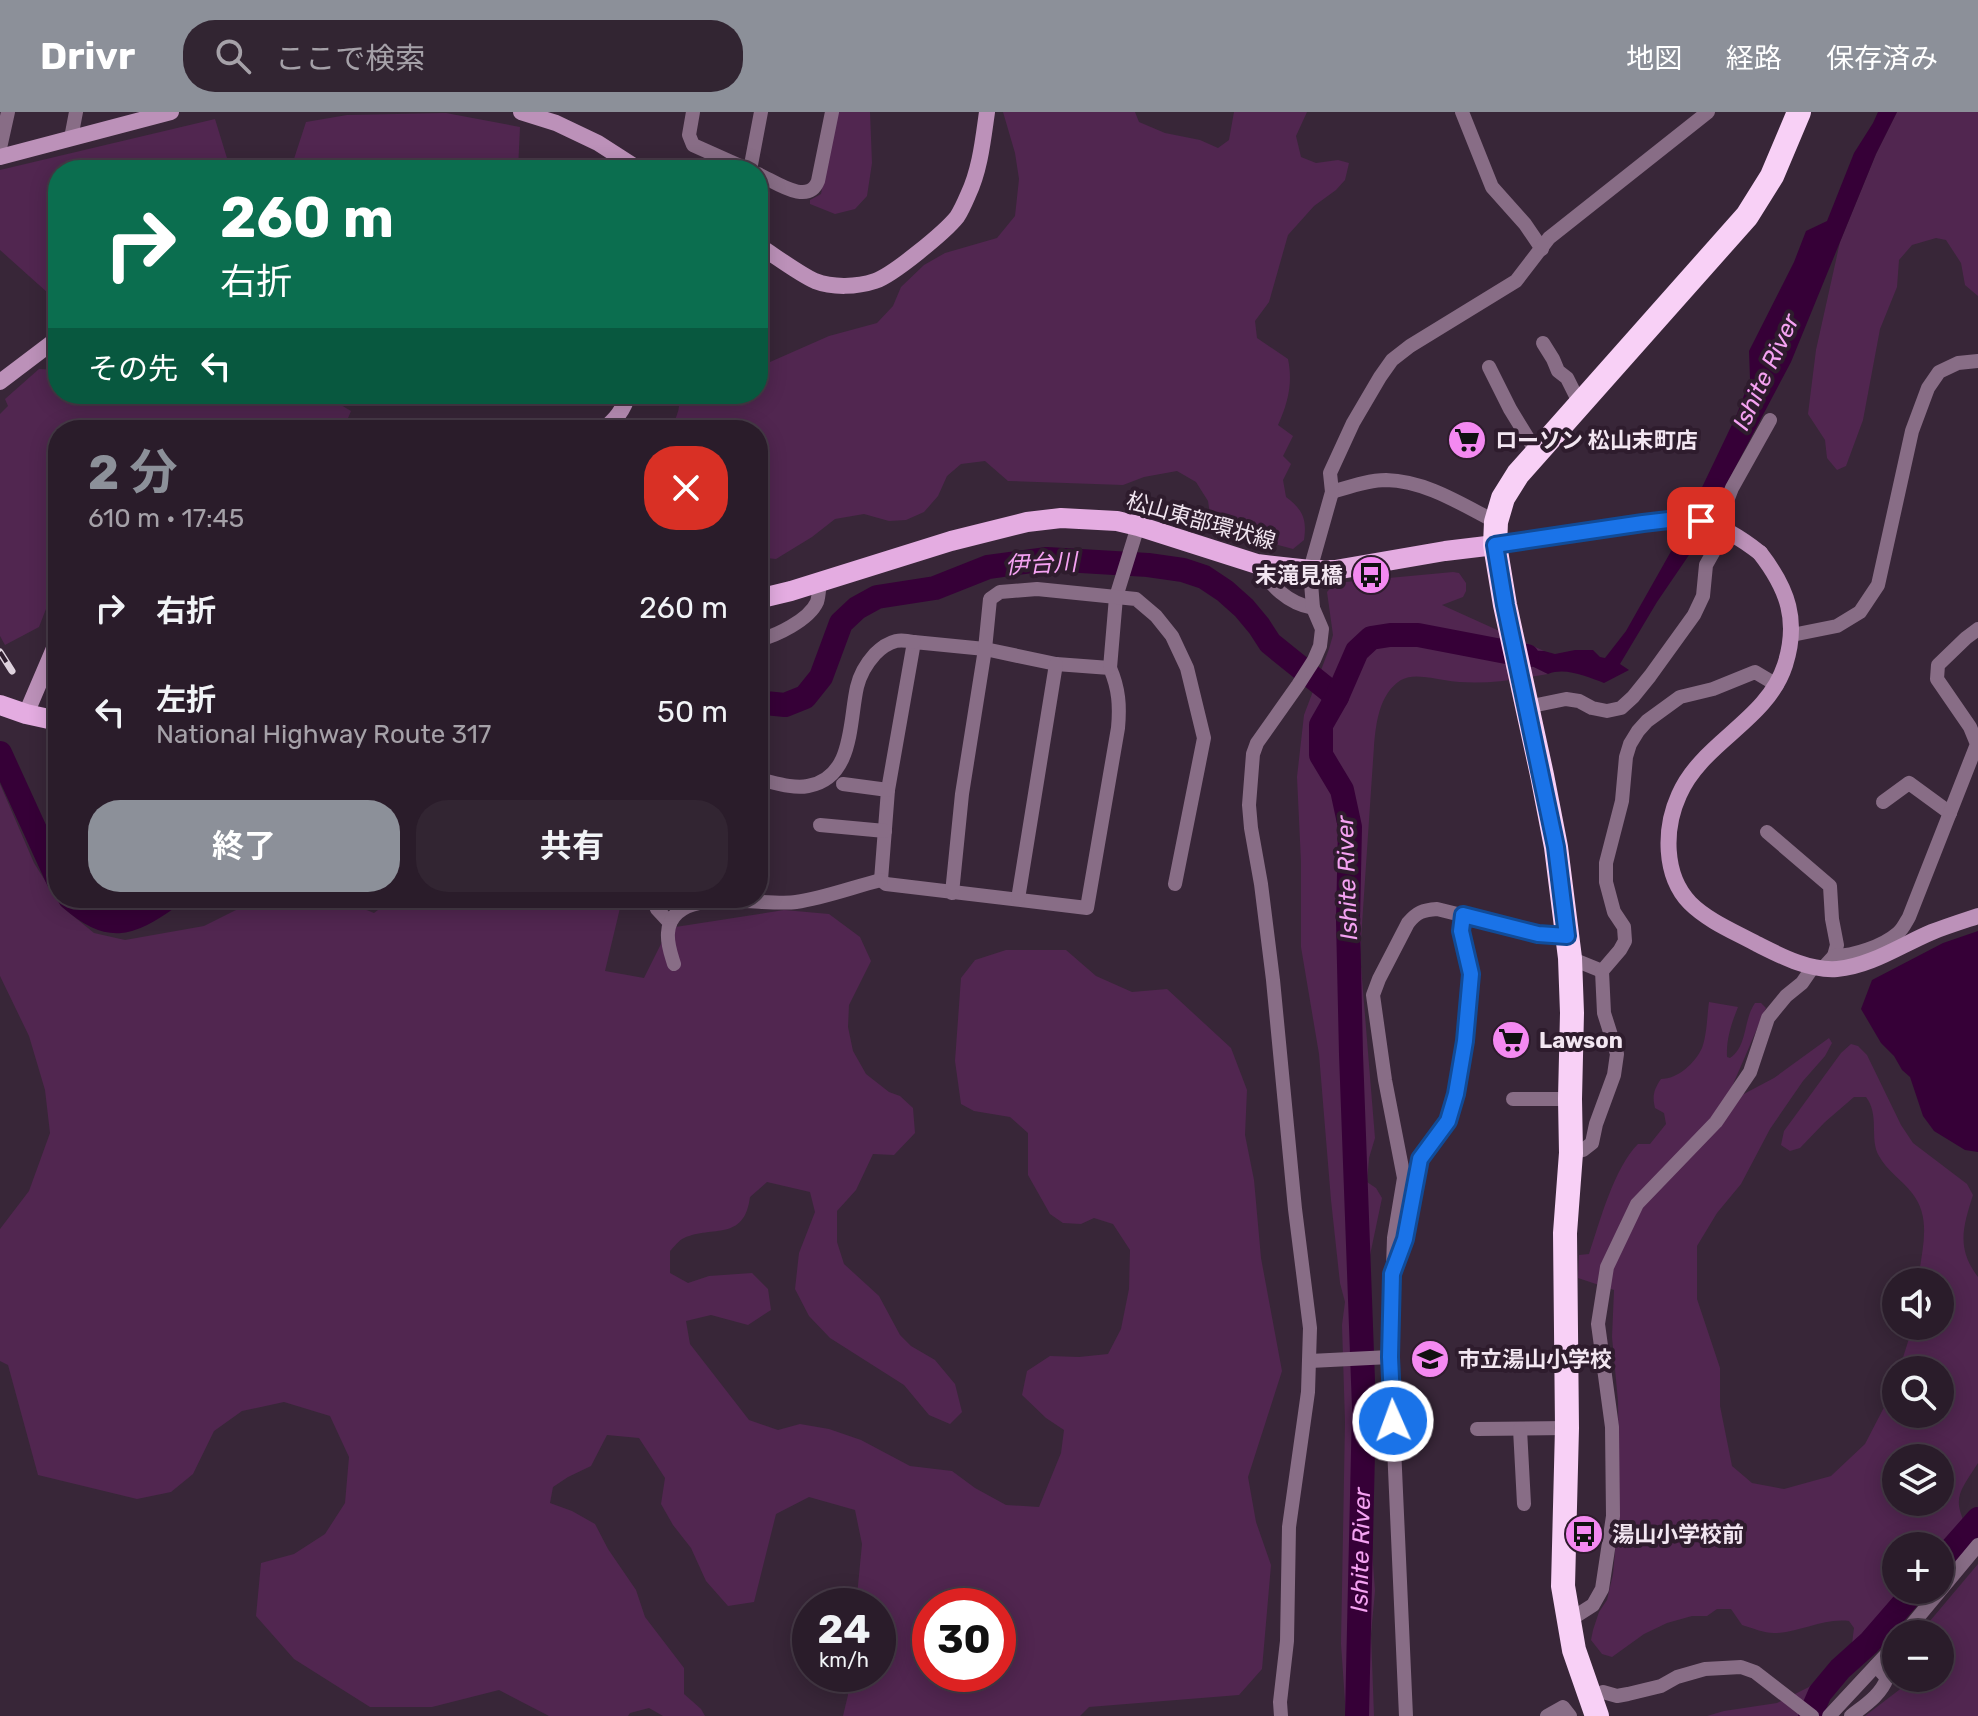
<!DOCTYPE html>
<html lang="ja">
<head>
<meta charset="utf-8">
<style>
  body { margin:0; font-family:Rubik,"Noto Sans JP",sans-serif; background:#322532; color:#f1f3f6; height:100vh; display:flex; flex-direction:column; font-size:30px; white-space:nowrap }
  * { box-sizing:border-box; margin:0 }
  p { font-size:26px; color:#a5a1a8 }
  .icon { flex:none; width:44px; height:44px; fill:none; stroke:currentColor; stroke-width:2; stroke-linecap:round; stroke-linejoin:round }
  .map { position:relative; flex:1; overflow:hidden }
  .side { position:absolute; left:48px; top:308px; width:720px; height:488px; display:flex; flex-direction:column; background:#2a1c2a; border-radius:32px; box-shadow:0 4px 20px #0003,0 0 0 2px #463a47 }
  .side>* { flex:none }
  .hud { position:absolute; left:48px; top:48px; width:720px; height:244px; border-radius:32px; box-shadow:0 4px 20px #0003,0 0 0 2px #463a47; background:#0b6e4f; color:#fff; overflow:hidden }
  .tools { position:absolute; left:1882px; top:1156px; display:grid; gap:16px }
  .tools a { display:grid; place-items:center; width:72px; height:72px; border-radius:50%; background:#2a1c2a; box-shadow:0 4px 20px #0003,0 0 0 2px #463a47; font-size:40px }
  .speed { position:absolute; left:792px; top:1476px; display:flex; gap:16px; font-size:40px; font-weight:700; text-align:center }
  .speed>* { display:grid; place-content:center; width:104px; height:104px; border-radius:50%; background:#2a1c2a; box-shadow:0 4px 20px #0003,0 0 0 2px #463a47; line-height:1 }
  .speed small { font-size:20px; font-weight:400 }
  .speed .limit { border:12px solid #d22; background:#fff; color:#111 }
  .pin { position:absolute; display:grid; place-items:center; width:68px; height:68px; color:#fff; margin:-34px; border-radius:16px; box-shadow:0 4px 12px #0006 }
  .me { position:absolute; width:88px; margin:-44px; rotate:358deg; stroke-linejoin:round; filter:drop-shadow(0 0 6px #0008) }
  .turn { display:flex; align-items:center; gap:28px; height:168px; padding:0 40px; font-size:36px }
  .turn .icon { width:104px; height:104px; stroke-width:2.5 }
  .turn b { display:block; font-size:56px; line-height:68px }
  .then { display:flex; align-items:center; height:76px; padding:0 40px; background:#0003; gap:16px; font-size:30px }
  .round { display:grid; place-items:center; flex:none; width:84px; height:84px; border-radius:32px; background:#322532 }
  .headline { display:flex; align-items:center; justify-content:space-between; height:136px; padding:0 40px }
  h1 { font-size:48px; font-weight:700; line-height:60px; color:#8c9099 }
  .button { display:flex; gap:16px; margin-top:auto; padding:16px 40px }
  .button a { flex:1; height:92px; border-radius:32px; background:#8c9099; color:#fff; font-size:32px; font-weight:700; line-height:92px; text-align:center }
  .button a+a { background:#322532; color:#f1f3f6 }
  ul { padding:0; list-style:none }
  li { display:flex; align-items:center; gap:24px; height:104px; padding:0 40px }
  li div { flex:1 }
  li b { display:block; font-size:30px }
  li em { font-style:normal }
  header { display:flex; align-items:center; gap:48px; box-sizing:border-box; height:112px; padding:0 40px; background:#8c9099; color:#fff }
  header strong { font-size:38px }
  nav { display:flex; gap:44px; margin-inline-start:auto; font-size:28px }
  .search { width:560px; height:72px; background:#322532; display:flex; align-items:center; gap:20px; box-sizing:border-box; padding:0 28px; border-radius:32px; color:#a5a1a8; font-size:30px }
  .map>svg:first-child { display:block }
</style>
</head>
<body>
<header>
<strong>Drivr</strong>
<div class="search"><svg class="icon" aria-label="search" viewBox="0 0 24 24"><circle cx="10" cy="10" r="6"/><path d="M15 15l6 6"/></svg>ここで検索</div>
<nav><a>地図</a><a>経路</a><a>保存済み</a></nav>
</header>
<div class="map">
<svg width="1978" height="1604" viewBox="0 0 1978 1604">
  <rect width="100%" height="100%" fill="#382638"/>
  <!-- green -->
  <g fill="#512650" fill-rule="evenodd">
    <polygon points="836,0 870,0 872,51 867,84 855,97 835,102 810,92 810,88 821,82"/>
    <path d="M1003,0H1135L1139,10L1165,21L1200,28L1218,36L1229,28L1234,0H1307L1296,24L1301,45L1316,51L1338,48L1349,51L1345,68L1336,78L1314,94L1288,123L1269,190L1255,209L1257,226L1288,247C1293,271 1288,291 1278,313L1293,324L1283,344L1291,352L1283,368L1286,385C1303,398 1307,407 1304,428L1293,437L1237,422L1211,409L1208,389L1196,370L1177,359L1144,365L1123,373L1008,369L985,349L961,352L947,364L938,384L924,400L906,408L889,409L864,402L835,407L812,425L776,447L758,445V318H669C676,308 682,294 678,282H758V246L770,250L829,224L877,211L893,194L901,175L924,153L945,141L997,126L1015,104L1019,67L1015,41Z"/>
    <polygon points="1897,0 1978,0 1978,184 1965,173 1961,151 1946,128 1936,126 1912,133 1899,148 1897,175 1880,217 1863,308 1846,354 1837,358 1827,346 1825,328 1808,302 1816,238 1840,130 1876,42"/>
    <polygon points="446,1 520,15 518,58 58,58 58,190 0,138 0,58 215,7 230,56 292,53 306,10 347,3"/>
    <polygon points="39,257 58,258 58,282 265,282 336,290 351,299 343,318 58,318 58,466 39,515 5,533 0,524 0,302 8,294 5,287"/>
    <path d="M1453,460L1459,461L1466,471V479L1463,485L1442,493L1544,539L1500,538L1548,562C1514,568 1479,574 1444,568C1431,566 1413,561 1401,568C1379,582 1376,611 1374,634L1360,842L1375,1026L1369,1046L1367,1070L1376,1076L1382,1086L1369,1148L1367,1165L1375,1312L1371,1425L1375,1479L1371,1522L1374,1604H1346L1341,1532L1345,1310L1342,1213L1345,1190L1340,1171L1331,1088L1319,942L1301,835V750L1297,665L1304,603L1329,537L1333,523L1327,480L1335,471Z"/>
    <path d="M0,672L34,751L61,794L94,821L125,828L204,814L260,786H337L374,801L394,786H613L620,796L605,859L644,866L669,816L784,798L829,802L860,825L871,849L849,893L848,915L853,939L866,962L889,980L900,984L913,996L915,1021L894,1043L873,1042L856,1078L837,1099V1130L844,1152L879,1184L900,1223L911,1234L935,1248L955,1272L962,1300L950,1312L929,1303L904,1273L830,1226L809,1204L795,1177L799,1141L815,1100L810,1080L767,1070L750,1085C744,1130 713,1113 684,1126C679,1128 674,1135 670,1139V1161L688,1171L709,1164L752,1161L768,1177L771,1198L748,1213L711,1203L686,1209L690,1232L749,1308L778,1318L800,1312L829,1317L861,1328L910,1354L952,1359L975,1376L1006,1393L1039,1395L1061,1341L1064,1318L1046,1306L1022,1283L1027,1259L1050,1244L1079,1245L1108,1242L1121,1217L1129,1177L1130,1138L1113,1112L1094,1106L1081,1112L1063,1111L1050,1102L1028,1063V1021L1010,1005L974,999L961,992L955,949L961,866L975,848L1006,838H1066L1096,864L1132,880L1167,877L1231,936L1247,978L1245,1023L1254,1068L1261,1146L1282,1259L1248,1365L1256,1410L1271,1453L1262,1557L1239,1583L1089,1595L1080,1604H843L848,1583L846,1562H878V1494H856L862,1432L855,1398L809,1385L776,1402L754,1490L728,1494L706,1469L691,1436L673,1413L661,1392L665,1366L639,1326L607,1323L591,1354L568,1365L553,1375L550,1391L572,1399L595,1412L608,1437L636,1478L645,1505L684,1556V1582L701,1597L705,1604H663L649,1596L630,1601L628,1604H549L499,1578L432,1595H370L294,1547L256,1504L261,1451L294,1442L325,1422L345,1391L349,1345L330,1304L284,1290L242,1299L214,1319L193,1362L171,1380L137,1387L38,1363L8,1253L0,1249V1117L29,1079L50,1021L45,978L29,924L0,864ZM930,1494H998V1562H930Z"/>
    <path d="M1709,890L1738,895C1732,910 1726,927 1727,945L1730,946C1748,934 1743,908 1755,891H1761L1766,896L1731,977L1740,984L1774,966L1829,926L1832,931L1825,944L1803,969L1770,1017L1741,1072L1717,1101L1697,1134V1187L1720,1256V1294L1732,1354L1752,1371L1784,1377L1831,1364L1865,1332L1893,1278L1896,1269V1302H1940V1258H1899L1913,1214H1940V1170H1918C1921,1140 1933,1107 1912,1081C1902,1068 1887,1059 1879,1044C1869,1027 1880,1003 1866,985H1854L1825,1010L1800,1036L1790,1039L1781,1033L1784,1019L1841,941L1851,932L1858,934L1867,943L1901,1013L1913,1031L1967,1072L1973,1083C1963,1115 1956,1136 1978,1165V1351C1958,1382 1951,1387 1970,1421L1967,1428L1940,1461V1434H1896V1478H1926L1872,1544L1856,1553L1837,1572L1820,1604H1707L1724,1599L1777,1591L1809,1575L1852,1532L1854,1516L1849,1509C1822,1506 1800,1521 1774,1521C1764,1521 1752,1516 1742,1513L1731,1497H1717L1707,1504H1692L1667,1511L1644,1522L1612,1545L1602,1542L1591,1528L1593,1518L1599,1500L1607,1488L1613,1462L1616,1428L1619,1370L1618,1289L1612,1225L1614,1178L1578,1166L1579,1143L1589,1142C1600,1109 1614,1056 1638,1032H1650L1666,1012L1664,1001L1655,996C1652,984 1654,977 1661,967C1678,967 1695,951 1702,936C1707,923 1707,904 1709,890ZM1896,1346H1940V1390H1896Z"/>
    <polygon points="1978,1452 1978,1604 1865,1604 1899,1578 1909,1566 1940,1566 1940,1522 1919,1522"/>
  </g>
  <!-- water -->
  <g fill="#360037">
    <path d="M1878,0H1897L1876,42L1791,250L1689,443L1657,490L1620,552L1629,558L1604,571C1587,565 1566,555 1548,562L1497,537L1544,539L1555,542L1575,538H1593L1600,545L1605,546L1626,519L1674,434L1737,302L1750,267L1749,239L1794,150L1806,119L1827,109L1854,41L1873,11Z"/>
    <polygon points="1978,819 1978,1040 1965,1038 1934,1019 1923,1004 1910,965 1902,958 1894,944 1881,931 1861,897 1872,868 1943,831"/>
  </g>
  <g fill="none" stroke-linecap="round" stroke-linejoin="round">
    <!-- river -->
    <g stroke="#360037" stroke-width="24">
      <polyline points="758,586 765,591 785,593 805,585 821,565 841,511 857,496 877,485 935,476 988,455 1047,447 1148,453 1183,458 1204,465 1225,479 1244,496 1259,514 1270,531 1337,585"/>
      <polyline points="0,641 58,768"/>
      <path d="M70,786C109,820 128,814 168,786"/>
      <polyline points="1940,1450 1978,1407"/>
      <path id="s1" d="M1357,1604L1364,1296L1351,942L1348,808L1350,715L1342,678L1321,643V613L1337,585L1357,539L1371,526L1390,523H1418L1527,544"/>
      <polyline points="1810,1604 1820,1581 1840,1557 1869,1531 1915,1478"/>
    </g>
    <!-- street -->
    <g stroke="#886d86" stroke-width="14">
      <polyline points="693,0 689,23 693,33 749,58"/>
      <polyline points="1462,0 1492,75 1525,112 1542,137"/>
      <polyline points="71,26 76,0"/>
      <polyline points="0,36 8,0"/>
      <polyline points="750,58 761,0"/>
      <path d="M758,62C776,70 808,94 818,69L832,0"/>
      <polyline points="1543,231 1553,247 1558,259 1567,266 1575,282 1583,289"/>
      <polyline points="1489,255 1510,297 1537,341"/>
      <path d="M1332,380C1349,375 1368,368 1386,368C1426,369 1461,392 1496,410"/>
      <path d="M1257,452C1271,474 1287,491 1313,496"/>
      <polyline points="1792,523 1837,514 1860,500 1878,473 1912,319 1928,276 1939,260 1958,251 1978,249"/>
      <path d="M758,528C776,524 809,508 817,490C819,484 819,476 820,470"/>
      <path d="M914,530L985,537L1056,552L1110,556C1119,577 1120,594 1118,616L1087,796L886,772L881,768L888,678Z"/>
      <polyline points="1110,556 1116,485 1138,414"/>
      <polyline points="1527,595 1566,587 1579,589 1592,596 1607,599 1621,596 1633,585 1650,564 1694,503 1703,484 1706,453 1715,437 1728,403 1727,389 1732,376 1770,308"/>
      <path d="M758,667C773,670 792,677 808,674C854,666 849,610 857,575C860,562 866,552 875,542C880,537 888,531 896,529C901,528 909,529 914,530"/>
      <polyline points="843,672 888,678"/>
      <polyline points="1883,690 1909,671 1950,701"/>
      <polyline points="820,713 885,719"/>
      <polyline points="1767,720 1830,774 1832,807 1837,833 1834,844"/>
      <polyline points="952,781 962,682 985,537 990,487 1000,480 1037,477 1136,487 1156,504 1172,524 1187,556 1204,626 1175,772"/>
      <polyline points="657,786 655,792 657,797 670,811"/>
      <polyline points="1018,787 1056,552"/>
      <polyline points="1570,846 1602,859"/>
      <path d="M674,852C671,842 667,832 668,821C671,771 763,795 796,790C824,786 853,775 881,768"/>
      <path d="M1823,856L1834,844C1854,844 1883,834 1898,821C1903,817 1906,810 1909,805L1977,632L1970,615L1937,567L1938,553L1966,526L1978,517"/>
      <polyline points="1513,987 1570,987"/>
      <polyline points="1571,1041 1583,1038 1592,1031 1596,1012 1614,963 1617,942 1604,901 1602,859 1620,838 1625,829 1624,815 1614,800 1606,770 1606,751 1622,689 1626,645 1630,632 1638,619 1647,609 1680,585 1713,577 1755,560 1777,573"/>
      <polyline points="1398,1147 1405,1127 1420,1047 1448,1009 1456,982 1465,929 1471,862 1461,819 1463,803"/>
      <polyline points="1310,1249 1390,1245"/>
      <polyline points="1477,1317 1567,1316"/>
      <polyline points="1520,1317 1524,1392"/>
      <polyline points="1568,1509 1593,1493 1602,1477 1613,1404 1612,1315 1598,1212 1607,1155 1637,1092 1716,1010 1750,960 1768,906 1786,884 1802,871 1813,855"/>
      <polyline points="1904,1522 1978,1433"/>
      <polyline points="1589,1587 1603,1580 1617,1584 1628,1582 1661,1574 1677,1565 1705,1557 1741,1555 1755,1560 1812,1604"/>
      <polyline points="1281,1604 1280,1590 1287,1529 1289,1415 1308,1280 1310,1216 1295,1097 1273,868 1261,772 1251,716 1249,693 1253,642 1257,631 1298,573 1314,548 1320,534 1322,517 1313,496 1310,458 1332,380 1330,361 1353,311 1380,265 1392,248 1410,234 1516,169 1549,126 1708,0"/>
      <path d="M1406,1604L1390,1245L1394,1126L1404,1066L1385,968L1373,883L1379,867L1408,811C1417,800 1423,798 1437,797L1538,822L1567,824"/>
      <polyline points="1547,1604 1563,1595 1570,1604"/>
      <polyline points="1829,1604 1896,1532"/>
      <path d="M1851,1604C1865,1593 1881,1583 1887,1566L1876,1554"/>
    </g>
    <!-- secondary -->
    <g stroke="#bc91b9" stroke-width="16">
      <polyline points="521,0 556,11 598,31 640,58"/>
      <polyline points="0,45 171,0"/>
      <path d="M758,133C774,143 799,162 815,169C833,176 857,175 875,169C893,163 945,120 957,105C961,99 965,90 968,83C980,58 983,28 987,0"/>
      <polyline points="0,270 58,226"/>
      <path d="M603,318C615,308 624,298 628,282"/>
      <polyline points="1495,433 1643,411"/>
      <path d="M1760,441C1788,477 1799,509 1785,553C1767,609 1702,630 1679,683C1664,716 1663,763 1690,791C1708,809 1735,820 1757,832C1781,844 1809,859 1837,857C1871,854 1901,833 1932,820C1947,814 1963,809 1978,804"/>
      <polyline points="26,602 58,527"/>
    </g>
    <!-- primary -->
    <g stroke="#e4ace1" stroke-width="20">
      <polyline points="758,487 791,479 951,429 1027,410 1061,406 1117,409 1138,414 1257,452 1310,458 1335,458 1445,439 1495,433"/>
      <polyline points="0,593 26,602 58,609"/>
    </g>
    <!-- highway -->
    <polyline stroke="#f8d0f6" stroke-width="24" points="1597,1604 1574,1538 1563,1474 1567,1316 1565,1121 1571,1041 1570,987 1572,901 1570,846 1556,735 1542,663 1505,493 1495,433 1496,410 1503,386 1518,362 1747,104 1772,64 1799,0"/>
    <!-- rail casing -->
    <g stroke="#dfd2de" stroke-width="7">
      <polyline id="rail" points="0,540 12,559"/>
    </g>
    <!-- rail -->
    <use href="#rail" stroke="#2e1c2d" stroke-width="4" stroke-dasharray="12" stroke-linecap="butt"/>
    <!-- secondary-bridge -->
    <path stroke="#bc91b9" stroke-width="16" d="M1643,411C1697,405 1716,407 1760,441"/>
  </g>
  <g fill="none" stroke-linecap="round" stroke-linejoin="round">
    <!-- route casing -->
    <g stroke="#114b97" stroke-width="20">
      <polyline id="route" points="1393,1309 1390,1245 1392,1162 1405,1127 1420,1047 1448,1009 1456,982 1465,929 1471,862 1461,819 1463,803 1538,822 1567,824 1556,735 1505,493 1495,433 1643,411 1677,407 1701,409"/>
    </g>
    <!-- route -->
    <use href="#route" stroke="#1a73e8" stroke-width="14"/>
  </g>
  <!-- icons -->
  <defs>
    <g id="supermarket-disc" transform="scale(2)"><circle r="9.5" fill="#f489f1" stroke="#2e1c2d"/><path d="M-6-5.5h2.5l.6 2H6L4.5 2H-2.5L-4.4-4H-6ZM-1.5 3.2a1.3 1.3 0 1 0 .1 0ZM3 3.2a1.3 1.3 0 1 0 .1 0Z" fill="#111"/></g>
    <g id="bus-disc" transform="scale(2)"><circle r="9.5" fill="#f489f1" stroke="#2e1c2d"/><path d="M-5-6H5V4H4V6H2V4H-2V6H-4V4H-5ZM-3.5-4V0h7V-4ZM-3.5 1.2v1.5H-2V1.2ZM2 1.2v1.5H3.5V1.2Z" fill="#111"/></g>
    <g id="school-disc" transform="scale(2)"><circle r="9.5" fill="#f489f1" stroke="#2e1c2d"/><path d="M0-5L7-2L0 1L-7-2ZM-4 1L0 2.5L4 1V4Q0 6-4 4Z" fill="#111"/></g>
  </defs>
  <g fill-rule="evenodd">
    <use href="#supermarket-disc" x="1467" y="328"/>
    <use href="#bus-disc" x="1371" y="463"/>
    <use href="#supermarket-disc" x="1511" y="928"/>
    <use href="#school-disc" x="1430" y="1247"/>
    <use href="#bus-disc" x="1584" y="1422"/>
  </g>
  <g text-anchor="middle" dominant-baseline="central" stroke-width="8" stroke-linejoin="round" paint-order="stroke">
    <!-- poi labels -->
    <g font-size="22" font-weight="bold" fill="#f2e6f1" stroke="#2e1c2d" text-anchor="start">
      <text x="1495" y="328">ローソン 松山末町店</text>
      <text x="1343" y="463" text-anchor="end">末滝見橋</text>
      <text x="1539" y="928">Lawson</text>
      <text x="1458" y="1247">市立湯山小学校</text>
      <text x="1612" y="1422">湯山小学校前</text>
    </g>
    <!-- street labels -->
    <g font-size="22" fill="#f2e6f1" stroke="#2e1c2d">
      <text transform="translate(1201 409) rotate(16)">松山東部環状線</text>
    </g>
    <!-- water labels -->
    <g font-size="24" font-style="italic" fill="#f5a2f2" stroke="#2e1c2d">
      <text transform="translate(1766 260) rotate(-65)">Ishite River</text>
      <text transform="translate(1041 452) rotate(-3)">伊台川</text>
      <text transform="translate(1347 766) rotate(-92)">Ishite River</text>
      <text stroke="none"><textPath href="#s1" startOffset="166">Ishite River</textPath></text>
    </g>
  </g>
</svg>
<div class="tools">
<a><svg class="icon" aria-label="sound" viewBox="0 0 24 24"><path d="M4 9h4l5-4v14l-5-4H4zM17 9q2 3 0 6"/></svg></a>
<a><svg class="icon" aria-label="search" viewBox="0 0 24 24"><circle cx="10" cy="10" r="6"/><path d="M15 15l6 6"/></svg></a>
<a><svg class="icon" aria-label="layers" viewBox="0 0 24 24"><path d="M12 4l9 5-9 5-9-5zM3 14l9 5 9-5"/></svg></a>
<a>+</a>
<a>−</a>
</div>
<div class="speed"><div>24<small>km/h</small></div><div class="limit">30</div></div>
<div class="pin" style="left:1701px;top:409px;background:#d93025"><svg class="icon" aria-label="arrive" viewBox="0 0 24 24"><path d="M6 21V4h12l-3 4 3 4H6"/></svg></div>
<svg class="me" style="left:1393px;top:1309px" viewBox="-20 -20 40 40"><circle r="17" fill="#1a73e8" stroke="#fff" stroke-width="3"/><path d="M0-11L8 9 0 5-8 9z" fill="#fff"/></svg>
<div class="hud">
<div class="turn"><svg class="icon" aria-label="right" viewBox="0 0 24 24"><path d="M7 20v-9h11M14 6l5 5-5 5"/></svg><div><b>260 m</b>右折</div></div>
<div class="then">その先<svg class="icon" aria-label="left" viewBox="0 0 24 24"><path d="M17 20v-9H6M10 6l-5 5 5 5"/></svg></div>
</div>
<section class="side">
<div class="headline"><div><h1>2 分</h1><p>610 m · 17:45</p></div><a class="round" style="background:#d93025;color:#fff"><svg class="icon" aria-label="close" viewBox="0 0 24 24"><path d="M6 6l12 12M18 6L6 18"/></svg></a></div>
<ul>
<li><svg class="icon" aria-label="right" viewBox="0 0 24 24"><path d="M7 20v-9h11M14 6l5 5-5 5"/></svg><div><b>右折</b></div><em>260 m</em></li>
<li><svg class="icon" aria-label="left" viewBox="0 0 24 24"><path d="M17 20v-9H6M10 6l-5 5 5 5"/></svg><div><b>左折</b><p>National Highway Route 317</p></div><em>50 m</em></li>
</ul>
<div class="button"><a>終了</a><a>共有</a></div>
</section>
</div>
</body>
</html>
